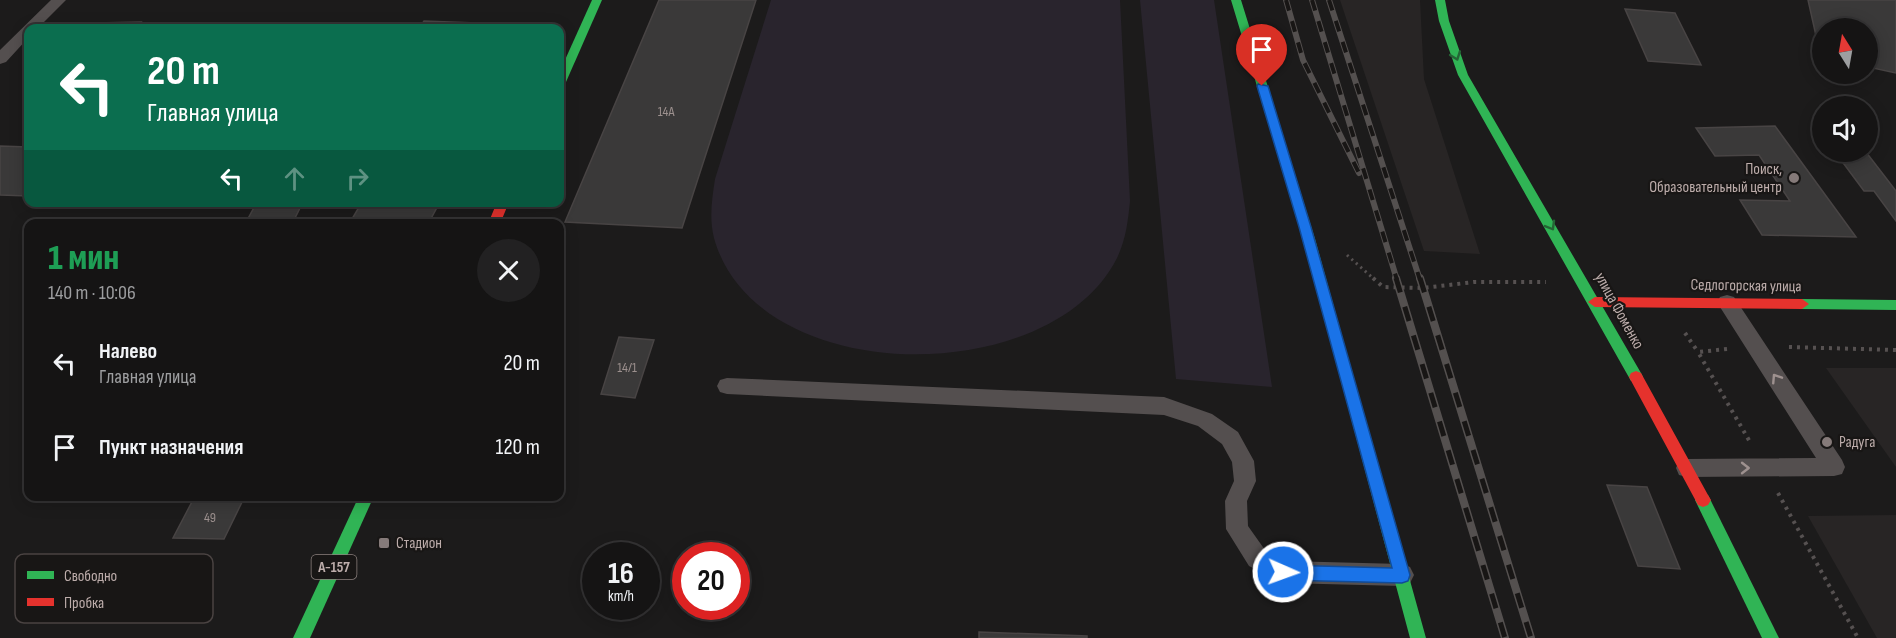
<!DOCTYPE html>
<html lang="ru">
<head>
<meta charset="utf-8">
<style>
  body { margin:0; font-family:"Sofia Sans Condensed",sans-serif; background:#222122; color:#f1f3f6; height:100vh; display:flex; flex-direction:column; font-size:22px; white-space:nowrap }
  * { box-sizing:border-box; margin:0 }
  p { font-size:20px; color:#9d9ea0 }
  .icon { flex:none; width:33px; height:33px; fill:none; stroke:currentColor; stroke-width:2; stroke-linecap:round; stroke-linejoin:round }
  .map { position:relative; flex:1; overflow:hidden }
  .details { position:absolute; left:24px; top:219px; width:540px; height:282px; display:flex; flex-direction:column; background:#151414; border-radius:12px; box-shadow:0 3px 15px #0003,0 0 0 2px #343334 }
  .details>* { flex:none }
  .hud { position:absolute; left:24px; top:24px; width:540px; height:183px; border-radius:12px; box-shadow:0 3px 15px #0003,0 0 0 2px #343334; background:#0b6e4f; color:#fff; overflow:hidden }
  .needle { width:39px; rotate:349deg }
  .controls { position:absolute; left:1812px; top:18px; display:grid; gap:12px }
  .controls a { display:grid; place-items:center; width:66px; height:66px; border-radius:50%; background:#151414; box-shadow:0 3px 15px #0003,0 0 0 2px #343334; font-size:30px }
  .speed { position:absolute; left:582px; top:542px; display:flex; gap:12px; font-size:30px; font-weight:700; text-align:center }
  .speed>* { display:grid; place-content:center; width:78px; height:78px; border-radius:50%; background:#151414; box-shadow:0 3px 15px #0003,0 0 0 2px #343334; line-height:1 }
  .speed small { font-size:15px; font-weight:400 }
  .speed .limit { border:9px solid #d22; background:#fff; color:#111 }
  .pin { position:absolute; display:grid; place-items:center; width:51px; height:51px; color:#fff; margin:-62px -26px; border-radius:50% 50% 50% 0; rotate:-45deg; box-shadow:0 0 6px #0007 }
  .pin .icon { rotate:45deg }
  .me { position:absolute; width:66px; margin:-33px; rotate:92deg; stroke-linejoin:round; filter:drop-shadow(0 0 4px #0008) }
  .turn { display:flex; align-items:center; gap:21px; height:126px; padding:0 24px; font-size:27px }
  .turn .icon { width:78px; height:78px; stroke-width:2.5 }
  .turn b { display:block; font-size:42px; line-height:51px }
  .lanes { display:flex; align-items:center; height:57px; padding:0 24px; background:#0003; justify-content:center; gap:30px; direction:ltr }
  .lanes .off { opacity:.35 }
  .round { display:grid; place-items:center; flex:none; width:63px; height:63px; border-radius:32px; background:#222122 }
  .overview { display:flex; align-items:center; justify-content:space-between; height:102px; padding:0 24px }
  h1 { font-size:36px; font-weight:800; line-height:45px; color:#1e9e55 }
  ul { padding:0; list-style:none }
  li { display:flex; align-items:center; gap:18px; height:84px; padding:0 24px }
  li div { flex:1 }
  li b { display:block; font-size:22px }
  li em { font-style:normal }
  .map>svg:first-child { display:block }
</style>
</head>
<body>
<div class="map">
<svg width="1896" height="638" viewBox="0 0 1896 638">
  <rect width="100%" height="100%" fill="#1c1b1b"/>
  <!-- built -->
  <g fill="#282525">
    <polygon points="1340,0 1420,0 1424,79 1480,254 1424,251"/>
    <polygon points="1826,368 1896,368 1896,467"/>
    <polygon points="1896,515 1896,638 1877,638 1808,516"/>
  </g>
  <!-- green -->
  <g fill="#29242d">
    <path d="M771,0H1120L1130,201C1128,221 1126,239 1117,258C1051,390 756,389 714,238C709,218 712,199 715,179Z"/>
    <polygon points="1140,0 1214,0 1272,387 1176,379"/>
  </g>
  <!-- building -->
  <g fill="#3a3939" stroke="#484444" stroke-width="1.5">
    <polygon points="659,0 756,0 682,228 565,222"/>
    <polygon points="1808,0 1896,0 1896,73 1868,67 1868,28 1822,28 1821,58"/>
    <polygon points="1625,9 1675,13 1701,65 1648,61"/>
    <polygon points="424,21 476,23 473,28 419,28"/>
    <polygon points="141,22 136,28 90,28 94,23"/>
    <polygon points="1775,126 1856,237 1762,235 1740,200 1790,201 1759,155 1715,156 1696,128"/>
    <polygon points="0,146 28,147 28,196 0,195"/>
    <polygon points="1835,152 1866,152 1896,191 1896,221 1874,191 1864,191"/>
    <polygon points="257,202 303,202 292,224 245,224"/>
    <polygon points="362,202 440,202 428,224 349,224"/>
    <polygon points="619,337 654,340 635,398 601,394"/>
    <polygon points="1607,485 1647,487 1680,569 1638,566"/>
    <polygon points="195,496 245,496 224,539 173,538"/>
    <polygon points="979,632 1087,636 1087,638 979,638"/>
  </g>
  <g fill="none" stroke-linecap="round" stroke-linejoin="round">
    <!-- path-far1 -->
    <polyline stroke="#565151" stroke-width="3" stroke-dasharray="2 4" stroke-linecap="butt" points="1347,255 1375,280"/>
    <!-- path -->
    <g stroke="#565151" stroke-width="4" stroke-dasharray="3 5" stroke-linecap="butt">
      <polyline points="1373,278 1383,287 1423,288 1474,282 1546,282"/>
      <polyline points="1685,333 1698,352"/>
      <polyline points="1789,347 1896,350"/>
      <polyline points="1727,349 1698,352 1750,442"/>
      <polyline points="1778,493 1858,638"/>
    </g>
    <!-- lane -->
    <g fill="#544f4f" fill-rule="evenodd">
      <polygon points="51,0 66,0 38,28 28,28 28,38 6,62 0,64 0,50"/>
      <polygon points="1727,295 1734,297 1842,460 1845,467 1842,474 1834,476 1687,477 1679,475 1676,468 1679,461 1687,459 1816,458 1720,307 1717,302 1720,297"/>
      <polygon points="727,378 1164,397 1212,414 1238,432 1254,461 1256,481 1247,501 1248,526 1265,550 1285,561 1402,564 1410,567 1414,575 1410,583 1402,586 1283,583 1249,566 1226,529 1225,501 1234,481 1232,462 1222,444 1198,426 1164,415 727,394 720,392 717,386 720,380"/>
    </g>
    <!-- fast -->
    <g fill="#30b455" fill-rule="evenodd">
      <polygon points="592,0 602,0 566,82 560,85 560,71"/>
      <polygon points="1231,0 1241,0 1315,239 1426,638 1410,638 1303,239"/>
      <polygon points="1435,0 1445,0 1449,21 1468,75 1641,373 1643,377 1641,381 1631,381 1458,75 1439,21"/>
      <polygon points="1802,299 1896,300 1896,310 1802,309 1795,304"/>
      <polygon points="1703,493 1708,495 1779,638 1762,638 1695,500 1698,495"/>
      <polygon points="359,496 374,496 310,638 293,638"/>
    </g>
    <!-- jam -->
    <g fill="#e5322d" fill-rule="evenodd">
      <polygon points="497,202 509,202 500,224 488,224"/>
      <polygon points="1595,297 1802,299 1809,304 1802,309 1595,307 1588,302"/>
      <polygon points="1636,371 1641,373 1708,495 1711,500 1708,505 1703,507 1698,505 1629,377 1631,373"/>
    </g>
    <!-- rail-far1 casing -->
    <g stroke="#54504f" stroke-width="6">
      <g id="rail-far1">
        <polyline points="1286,0 1303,60 1359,173"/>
        <polyline points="1312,0 1397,280"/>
        <polyline points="1329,0 1420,280"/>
      </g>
    </g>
    <!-- rail casing -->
    <g stroke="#54504f" stroke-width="8">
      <g id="rail">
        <polyline points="1396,278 1505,638"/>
        <polyline points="1420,278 1531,638"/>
      </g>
    </g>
    <!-- rail-far1 -->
    <use href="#rail-far1" stroke="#181615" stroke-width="4" stroke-dasharray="11" stroke-linecap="butt"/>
    <!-- rail -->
    <use href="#rail" stroke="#181615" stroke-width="5" stroke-dasharray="15" stroke-linecap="butt"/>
  </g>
  <!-- one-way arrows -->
  <defs><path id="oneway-chevron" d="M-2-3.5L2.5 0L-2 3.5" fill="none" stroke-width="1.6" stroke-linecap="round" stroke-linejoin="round" transform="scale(1.5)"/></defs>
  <g stroke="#246535">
    <use href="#oneway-chevron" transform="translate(1456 56) rotate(70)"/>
    <use href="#oneway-chevron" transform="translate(1551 226) rotate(60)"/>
  </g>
  <g stroke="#9e918f">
    <use href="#oneway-chevron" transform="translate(1776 378) rotate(-123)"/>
    <use href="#oneway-chevron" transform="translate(1745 468)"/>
  </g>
  <!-- route -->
  <polygon fill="#1a73e8" stroke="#114b97" stroke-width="1.5" points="1258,84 1268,86 1311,227 1410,575 1408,581 1402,583 1283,580 1277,578 1274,572 1277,567 1283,565 1392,568 1299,227 1257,86"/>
  <!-- markers -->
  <g fill="#857a79" stroke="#181615" stroke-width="2">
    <circle cx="1794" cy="178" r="6"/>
    <circle cx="1827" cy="442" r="6"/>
    <rect x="378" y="537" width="12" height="12" rx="3"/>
  </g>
  <g text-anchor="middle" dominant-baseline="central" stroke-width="4.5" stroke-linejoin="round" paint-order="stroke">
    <!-- number labels -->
    <g font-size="14" fill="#9c908e">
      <text x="666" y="111">14А</text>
      <text x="627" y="367">14/1</text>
      <text x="210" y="517">49</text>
    </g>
    <!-- shield labels -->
    <rect fill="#181615" stroke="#8c807e" stroke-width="1.5" x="311.5" y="555" width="45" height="24" rx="4.5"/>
    <g font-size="15" font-weight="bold" fill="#bdadab">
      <text x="334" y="567">А-157</text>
    </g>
    <!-- poi labels -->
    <g font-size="16" fill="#bdadab" stroke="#181615" text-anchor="start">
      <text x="1782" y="169" text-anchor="end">Поиск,<tspan x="1782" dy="18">Образовательный центр</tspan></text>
      <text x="1839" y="442">Радуга</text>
      <text x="396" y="543">Стадион</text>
    </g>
    <!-- street labels -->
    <g font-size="16" fill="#bdadab" stroke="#181615">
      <text transform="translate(1746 286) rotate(1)">Седлогорская улица</text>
      <text transform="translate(1619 311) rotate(61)">улица Фоменко</text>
    </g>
  </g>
  <!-- legend -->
  <rect x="15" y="554" width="198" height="69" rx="9" fill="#181615" stroke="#4a4342" stroke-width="1.5"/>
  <rect x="27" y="571" width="27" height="8" fill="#30b455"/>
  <rect x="27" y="598" width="27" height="8" fill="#e5322d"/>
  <g font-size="16" fill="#bdadab">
    <text x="64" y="581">Свободно</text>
    <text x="64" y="608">Пробка</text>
  </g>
</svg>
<div class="controls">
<a><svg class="needle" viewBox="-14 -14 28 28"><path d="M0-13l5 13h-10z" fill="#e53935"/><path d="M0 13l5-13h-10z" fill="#9d9ea0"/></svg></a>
<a><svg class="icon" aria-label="sound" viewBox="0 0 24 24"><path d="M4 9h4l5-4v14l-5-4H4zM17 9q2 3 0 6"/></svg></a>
</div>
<div class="speed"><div>16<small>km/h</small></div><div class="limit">20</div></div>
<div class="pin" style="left:1262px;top:86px;background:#d93025"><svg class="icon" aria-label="arrive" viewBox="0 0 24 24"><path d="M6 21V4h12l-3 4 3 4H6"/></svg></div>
<svg class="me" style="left:1283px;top:572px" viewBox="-20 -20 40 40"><circle r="17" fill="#1a73e8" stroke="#fff" stroke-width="3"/><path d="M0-11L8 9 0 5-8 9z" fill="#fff"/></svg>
<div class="hud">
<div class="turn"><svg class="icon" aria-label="left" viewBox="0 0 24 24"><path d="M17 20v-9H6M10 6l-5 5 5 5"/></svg><div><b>20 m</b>Главная улица</div></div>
<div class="lanes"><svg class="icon" aria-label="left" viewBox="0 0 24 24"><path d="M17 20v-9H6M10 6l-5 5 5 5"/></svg><svg class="icon off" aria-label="ahead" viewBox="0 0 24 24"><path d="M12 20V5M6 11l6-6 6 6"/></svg><svg class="icon off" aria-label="right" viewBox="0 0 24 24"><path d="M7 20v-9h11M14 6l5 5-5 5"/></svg></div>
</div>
<section class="details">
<div class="overview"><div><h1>1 мин</h1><p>140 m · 10:06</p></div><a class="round"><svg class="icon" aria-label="close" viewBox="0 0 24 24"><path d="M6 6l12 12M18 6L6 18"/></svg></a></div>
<ul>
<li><svg class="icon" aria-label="left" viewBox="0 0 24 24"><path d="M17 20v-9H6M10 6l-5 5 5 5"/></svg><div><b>Налево</b><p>Главная улица</p></div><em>20 m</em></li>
<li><svg class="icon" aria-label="arrive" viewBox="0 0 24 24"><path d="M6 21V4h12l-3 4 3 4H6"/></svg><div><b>Пункт назначения</b></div><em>120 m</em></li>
</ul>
</section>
</div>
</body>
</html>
